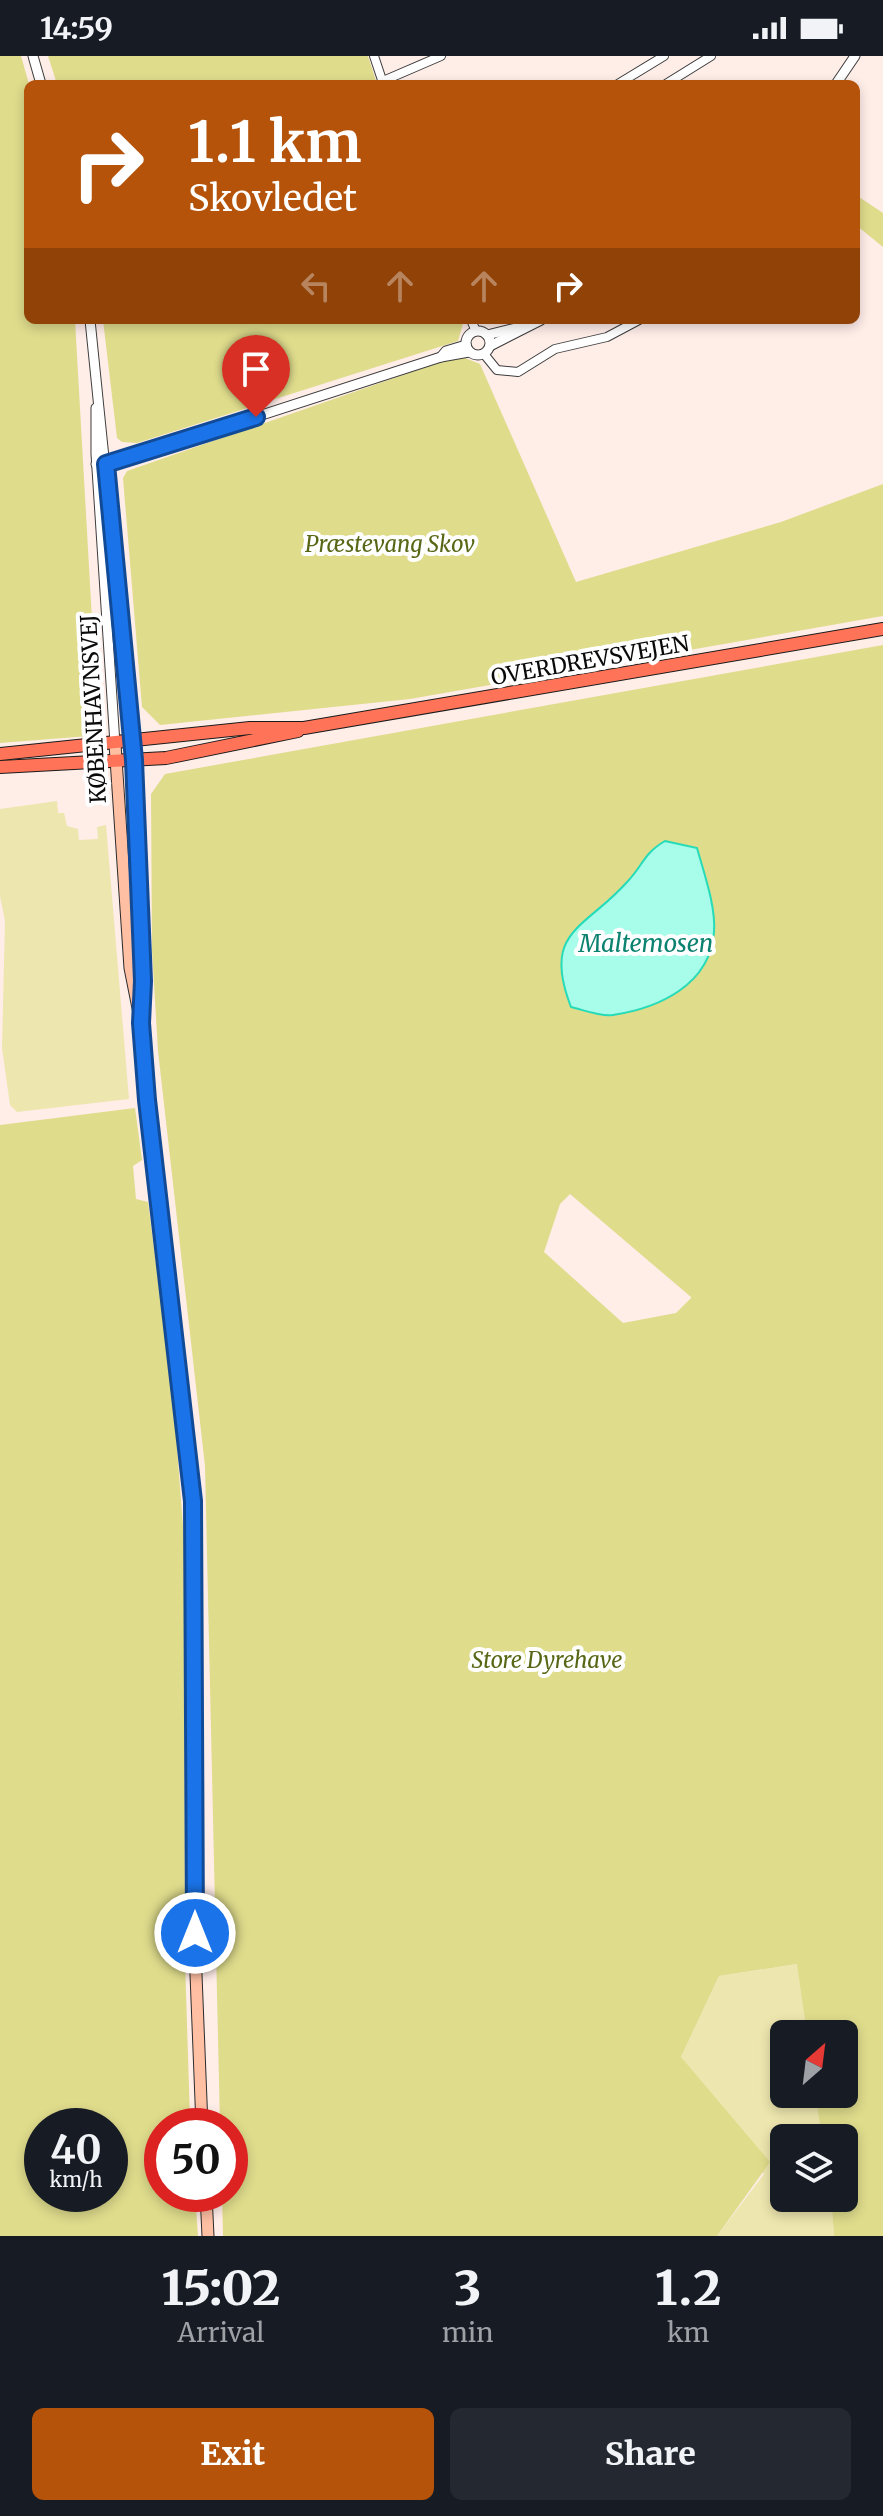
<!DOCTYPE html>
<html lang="en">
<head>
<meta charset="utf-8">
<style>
  body { margin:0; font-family:Merriweather,serif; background:#242831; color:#f1f3f6; height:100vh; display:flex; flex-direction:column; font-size:30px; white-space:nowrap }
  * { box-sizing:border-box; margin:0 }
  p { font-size:26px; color:#9ea1a6 }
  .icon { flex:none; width:44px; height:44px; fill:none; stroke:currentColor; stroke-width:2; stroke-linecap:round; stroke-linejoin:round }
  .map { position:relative; height:2180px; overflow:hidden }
  .panel { display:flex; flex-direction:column; background:#171b24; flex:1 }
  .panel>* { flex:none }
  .guide { position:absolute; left:24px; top:24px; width:836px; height:244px; border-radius:12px; box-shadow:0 4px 12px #0003; background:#b45309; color:#fff; overflow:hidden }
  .needle { width:52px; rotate:28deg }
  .buttons { position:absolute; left:770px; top:1964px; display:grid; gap:16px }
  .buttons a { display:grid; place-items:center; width:88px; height:88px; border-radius:12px; background:#171b24; box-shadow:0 4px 12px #0003; font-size:40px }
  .speed { position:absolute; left:24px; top:2052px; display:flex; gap:16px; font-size:40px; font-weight:700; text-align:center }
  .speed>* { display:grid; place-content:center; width:104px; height:104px; border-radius:50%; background:#171b24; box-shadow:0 4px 12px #0003; line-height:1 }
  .speed small { font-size:20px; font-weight:400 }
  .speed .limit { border:12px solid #d22; background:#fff; color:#111 }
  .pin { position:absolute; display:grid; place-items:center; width:68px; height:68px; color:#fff; margin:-82px -34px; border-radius:50% 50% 50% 0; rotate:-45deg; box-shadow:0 0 8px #0007 }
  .pin .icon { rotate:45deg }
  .me { position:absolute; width:88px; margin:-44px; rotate:0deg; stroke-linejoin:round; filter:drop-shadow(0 0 6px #0008) }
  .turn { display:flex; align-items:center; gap:28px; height:168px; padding:0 32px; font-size:36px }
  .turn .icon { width:104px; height:104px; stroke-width:2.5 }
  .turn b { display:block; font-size:56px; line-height:68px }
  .lanes { display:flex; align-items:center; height:76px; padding:0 32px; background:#0003; justify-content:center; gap:40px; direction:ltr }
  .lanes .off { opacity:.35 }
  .eta { display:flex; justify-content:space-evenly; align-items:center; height:136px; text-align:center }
  .eta b { font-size:48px; font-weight:800; line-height:56px }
  .action { display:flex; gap:16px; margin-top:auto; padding:16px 32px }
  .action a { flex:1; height:92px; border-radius:12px; background:#b45309; color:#fff; font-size:32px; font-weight:800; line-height:92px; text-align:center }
  .action a+a { background:#242831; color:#f1f3f6 }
  .status { display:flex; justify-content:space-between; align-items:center; height:56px; padding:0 40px; background:#171b24; direction:ltr }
  .status svg { height:22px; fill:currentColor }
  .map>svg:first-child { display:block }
</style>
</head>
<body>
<div class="status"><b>14:59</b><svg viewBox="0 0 49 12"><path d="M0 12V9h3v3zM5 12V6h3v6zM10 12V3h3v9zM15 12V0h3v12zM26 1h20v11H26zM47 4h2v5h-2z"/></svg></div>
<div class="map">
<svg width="883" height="2180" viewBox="0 0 883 2180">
  <rect width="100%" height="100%" fill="#ffede8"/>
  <!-- green -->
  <g fill="#ede6ae">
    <polygon points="57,745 58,757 64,757 67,770 78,773 79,784 98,783 97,771 106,769 129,1043 17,1056 10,1049 2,992 5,865 0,840 0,753"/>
    <polygon points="798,1908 807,1978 784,1978 784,2038 815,2038 822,2082 784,2082 784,2142 831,2142 834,2180 717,2180 764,2118 681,2001 719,1920"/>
  </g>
  <!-- forest -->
  <g fill="#dfdc8c" fill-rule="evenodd">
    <polygon points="0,0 21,0 29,28 28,264 75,264 98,669 89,680 0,687"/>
    <polygon points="48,0 368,0 377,28 57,28"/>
    <polygon points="856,139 883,157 883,191 856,169"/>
    <polygon points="103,264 464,264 458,285 137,387 122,386 117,382"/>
    <polygon points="465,302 480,308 576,526 781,466 883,428 883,560 410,643 160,669 142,651 123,422 127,415 446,304"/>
    <path d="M883,589V2180H834L831,2142H844V2082H822L815,2038H844V1978H807L797,1908L719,1920L681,2001L770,2106L717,2180H223L222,2138H230V2070H220L205,1410L158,995L152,894L151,738L165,718ZM697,792L708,839L667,943L645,949L578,870L629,825ZM570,1138L691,1241V1242L676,1257L623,1267L544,1196L560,1148Z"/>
    <path d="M135,1052L142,1104L133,1110L136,1143L148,1146L173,1340L184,1483L185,1905L190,2063L175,2062V2070H162V2138H195L198,2180H0V1069ZM42,2070H110V2138H42Z"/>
  </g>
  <!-- water -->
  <path fill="#a7fcea" stroke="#26dbb8" stroke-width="2" d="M665,785L697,792C704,817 716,851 714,876C710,929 659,952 613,959C601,961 584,954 571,951C541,874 586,873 628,825C644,808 643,798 665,785Z"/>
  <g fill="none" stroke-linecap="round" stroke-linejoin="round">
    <!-- minor casing -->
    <g stroke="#3d3d3d" stroke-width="10">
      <g id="minor">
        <polyline points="374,0 383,27"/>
        <polyline points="383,25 441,0"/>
        <polyline points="618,28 664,0"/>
        <polyline points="666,28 711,0"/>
        <polyline points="471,264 476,275"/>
        <polyline points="484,298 497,314 518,316 555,293 607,281 639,264"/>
      </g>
    </g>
    <!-- tertiary casing -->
    <g stroke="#3d3d3d" stroke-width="11">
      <g id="tertiary">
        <polyline points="33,0 41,28"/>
        <polyline points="836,28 855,0"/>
        <polyline points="90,264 133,687"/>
        <circle cx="478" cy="287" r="12"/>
        <polyline points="487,279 520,271"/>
        <polyline points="490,290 541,264"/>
        <polyline points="441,301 446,295 466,289"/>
        <polyline points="96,352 96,398 115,688"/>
        <polyline points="96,408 116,406 441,301 469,296"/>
      </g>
    </g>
    <!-- secondary casing -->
    <g stroke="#2c2c2c" stroke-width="13">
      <g id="secondary">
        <polyline points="133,687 142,950"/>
        <polyline points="115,688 130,912 141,967 193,1445 196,1526 195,1893 202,2070"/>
        <polyline points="206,2138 208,2180"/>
      </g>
    </g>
    <!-- primary casing -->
    <g stroke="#1b1b1b" stroke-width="14">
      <g id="primary">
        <polyline points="0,698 250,672 304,672 883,573"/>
        <polyline points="0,711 166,702 298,675"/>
      </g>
    </g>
    <!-- minor -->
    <use href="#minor" stroke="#fff" stroke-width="8"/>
    <!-- tertiary -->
    <use href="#tertiary" stroke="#fff" stroke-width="9"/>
    <!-- secondary -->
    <use href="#secondary" stroke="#ffbfa3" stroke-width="11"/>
    <!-- primary -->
    <use href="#primary" stroke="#ff7458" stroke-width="12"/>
  </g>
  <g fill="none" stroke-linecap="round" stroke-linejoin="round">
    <!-- route casing -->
    <g stroke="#114b97" stroke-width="20">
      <polyline id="route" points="195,1877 193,1445 147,1044 141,967 143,925 134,704 106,408 256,361"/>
    </g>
    <!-- route -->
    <use href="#route" stroke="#1a73e8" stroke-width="14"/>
  </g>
  <g text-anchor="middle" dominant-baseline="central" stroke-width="8" stroke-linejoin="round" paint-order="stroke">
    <!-- park labels -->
    <g font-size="22" font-style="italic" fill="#576716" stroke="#fff">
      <text x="390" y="488">Præstevang Skov</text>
      <text x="547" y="1604">Store Dyrehave</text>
    </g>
    <!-- street labels -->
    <g font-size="22" fill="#0a0a0a" stroke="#fff">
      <text transform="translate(590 604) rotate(-10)">OVERDREVSVEJEN</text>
      <text transform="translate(93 653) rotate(-93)">KØBENHAVNSVEJ</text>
    </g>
    <!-- water labels -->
    <g font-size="24" font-style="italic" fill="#0b8270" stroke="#fff">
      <text x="646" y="887">Maltemosen</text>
    </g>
  </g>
</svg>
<div class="buttons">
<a><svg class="needle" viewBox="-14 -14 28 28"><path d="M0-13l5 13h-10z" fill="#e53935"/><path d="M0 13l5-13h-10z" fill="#9ea1a6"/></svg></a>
<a><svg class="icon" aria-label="layers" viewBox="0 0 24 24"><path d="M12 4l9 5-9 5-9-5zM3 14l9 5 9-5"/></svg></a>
</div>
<div class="speed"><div>40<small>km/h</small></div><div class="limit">50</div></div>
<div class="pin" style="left:256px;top:361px;background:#d93025"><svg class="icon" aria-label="arrive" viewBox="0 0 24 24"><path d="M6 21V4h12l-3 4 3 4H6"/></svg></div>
<svg class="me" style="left:195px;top:1877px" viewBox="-20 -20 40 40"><circle r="17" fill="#1a73e8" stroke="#fff" stroke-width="3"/><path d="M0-11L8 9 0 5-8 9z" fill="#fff"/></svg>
<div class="guide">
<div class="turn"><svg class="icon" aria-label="right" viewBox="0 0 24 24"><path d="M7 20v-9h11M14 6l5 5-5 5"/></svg><div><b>1.1 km</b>Skovledet</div></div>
<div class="lanes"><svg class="icon off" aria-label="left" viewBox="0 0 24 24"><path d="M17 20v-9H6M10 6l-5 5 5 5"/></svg><svg class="icon off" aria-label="ahead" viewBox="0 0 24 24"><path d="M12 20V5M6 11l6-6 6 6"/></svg><svg class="icon off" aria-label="ahead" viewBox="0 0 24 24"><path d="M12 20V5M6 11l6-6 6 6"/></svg><svg class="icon" aria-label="right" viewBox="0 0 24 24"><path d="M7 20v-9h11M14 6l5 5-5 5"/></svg></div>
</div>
</div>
<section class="panel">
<div class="eta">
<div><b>15:02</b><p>Arrival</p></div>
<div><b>3</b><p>min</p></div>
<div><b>1.2</b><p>km</p></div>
</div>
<div class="action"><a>Exit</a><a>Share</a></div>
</section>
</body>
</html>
